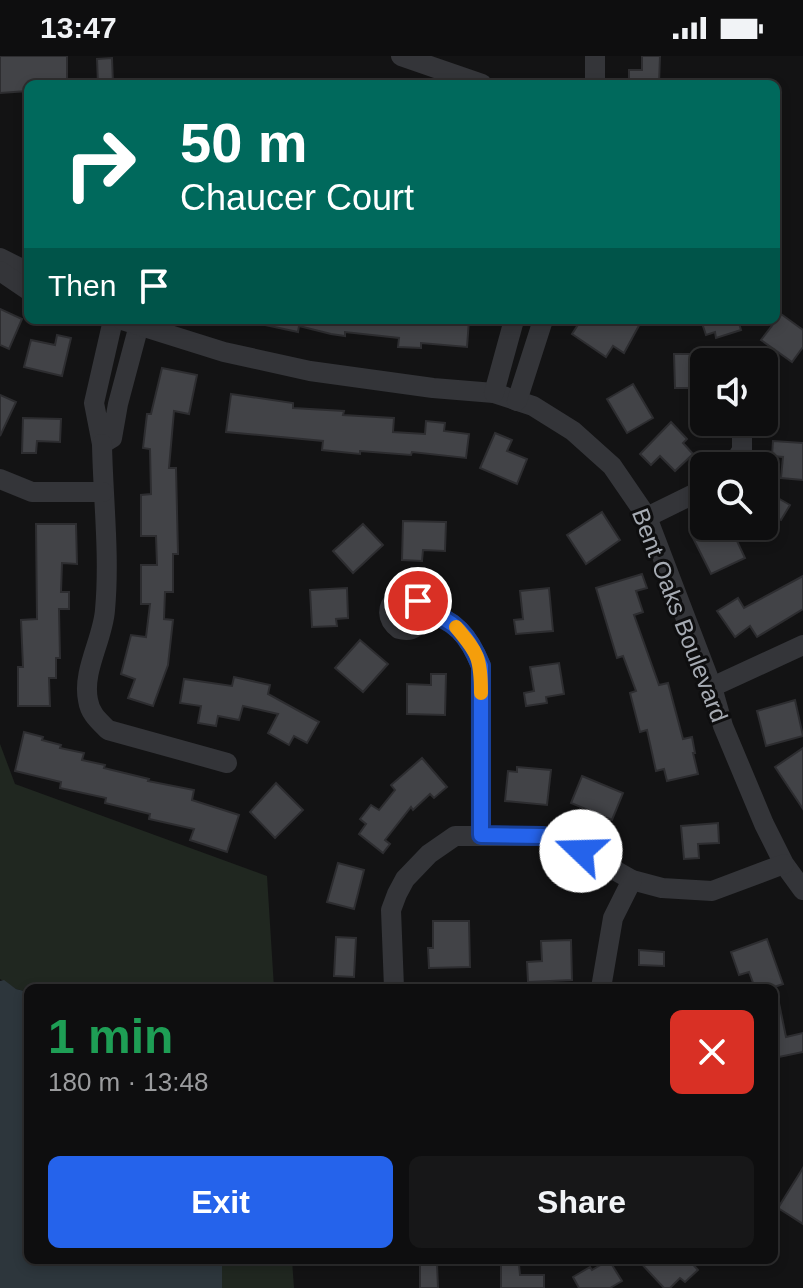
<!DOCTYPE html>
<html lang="en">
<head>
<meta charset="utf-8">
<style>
  body { margin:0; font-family:Helvetica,sans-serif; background:#171718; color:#f1f3f6; height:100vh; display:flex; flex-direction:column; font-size:30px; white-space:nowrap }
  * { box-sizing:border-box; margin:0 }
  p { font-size:26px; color:#9b9c9e }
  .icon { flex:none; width:44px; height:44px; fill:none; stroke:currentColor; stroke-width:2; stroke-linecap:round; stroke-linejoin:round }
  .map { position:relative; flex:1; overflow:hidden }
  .drawer { position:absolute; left:24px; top:928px; width:754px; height:280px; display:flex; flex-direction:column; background:#0e0e0f; border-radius:12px; box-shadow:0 4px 12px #0003,0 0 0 2px #2e2e2f }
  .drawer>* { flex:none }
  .guide { position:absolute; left:24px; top:24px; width:756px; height:244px; border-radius:12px; box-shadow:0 4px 12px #0003,0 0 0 2px #2e2e2f; background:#00695c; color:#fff; overflow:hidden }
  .fabs { position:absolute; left:690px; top:292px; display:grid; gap:16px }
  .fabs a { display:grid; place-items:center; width:88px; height:88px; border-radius:12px; background:#0e0e0f; box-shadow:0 4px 12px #0003,0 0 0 2px #2e2e2f; font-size:40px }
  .pin { position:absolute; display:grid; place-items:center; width:68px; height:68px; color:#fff; margin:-34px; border:4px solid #fff; border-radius:50%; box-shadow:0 2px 8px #0007 }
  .me { position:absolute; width:88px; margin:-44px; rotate:291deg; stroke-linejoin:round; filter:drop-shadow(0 0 6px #0008) }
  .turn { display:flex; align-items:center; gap:28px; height:168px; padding:0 24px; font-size:36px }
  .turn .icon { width:104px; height:104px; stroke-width:2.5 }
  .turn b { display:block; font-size:56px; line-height:68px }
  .then { display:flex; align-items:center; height:76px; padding:0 24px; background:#0003; gap:16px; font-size:30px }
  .round { display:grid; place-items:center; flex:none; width:84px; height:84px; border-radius:12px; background:#171718 }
  .head { display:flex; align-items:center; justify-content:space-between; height:136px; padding:0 24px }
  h1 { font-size:48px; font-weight:700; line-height:60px; color:#1e9e55 }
  .cta { display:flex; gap:16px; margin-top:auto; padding:16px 24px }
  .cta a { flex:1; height:92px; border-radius:12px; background:#2563eb; color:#fff; font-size:32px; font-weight:700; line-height:92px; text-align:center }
  .cta a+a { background:#171718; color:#f1f3f6 }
  .status { display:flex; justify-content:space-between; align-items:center; height:56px; padding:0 40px; background:#0e0e0f; direction:ltr }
  .status svg { height:22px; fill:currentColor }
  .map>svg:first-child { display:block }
</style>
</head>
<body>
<div class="status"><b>13:47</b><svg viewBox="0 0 49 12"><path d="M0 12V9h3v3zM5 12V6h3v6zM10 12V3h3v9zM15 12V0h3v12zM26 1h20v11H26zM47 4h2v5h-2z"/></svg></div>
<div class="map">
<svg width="803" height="1232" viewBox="0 0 803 1232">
  <rect width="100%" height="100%" fill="#131314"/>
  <!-- green -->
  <g fill="#202720">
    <polygon points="0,688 15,728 267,820 274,932 28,932 28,936 16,933 0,923"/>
    <polygon points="222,1204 292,1204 294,1232 222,1232"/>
  </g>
  <!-- water -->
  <polygon fill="#2d363c" points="4,924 16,933 28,936 28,1204 222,1204 222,1232 0,1232 0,925"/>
  <!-- building -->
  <g fill="#424347" stroke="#2d2d30" stroke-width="2">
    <polygon points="0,0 67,0 67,28 28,28 28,35 0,37"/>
    <polygon points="642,0 660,0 659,28 629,28 629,14 642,14"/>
    <polygon points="112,2 113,28 98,28 97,3"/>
    <polygon points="0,253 22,263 9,293 0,289"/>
    <polygon points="781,258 803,274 803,291 792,306 761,284"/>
    <polygon points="266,264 469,264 467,291 421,287 421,292 398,291 399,282 345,276 345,280 331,278 299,270 298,276 265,269"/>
    <polygon points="581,264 642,264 624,297 613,290 606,301 572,278"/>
    <polygon points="701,264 738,264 741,274 716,282 715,276 706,279"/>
    <polygon points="57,279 71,282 62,320 24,311 31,284 55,289"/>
    <polygon points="674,298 697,298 698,332 675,332"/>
    <polygon points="162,312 197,319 189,358 174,355 169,412 176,412 178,498 173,498 173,536 165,536 164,563 173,564 168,609 153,650 128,642 135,623 121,618 131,579 146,581 150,548 141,548 141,509 157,509 156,480 141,480 141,439 151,438 150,393 143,392 147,358 151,358"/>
    <polygon points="633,328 653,362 627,377 607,343"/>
    <polygon points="231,338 293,347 293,352 344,355 343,359 394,362 393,376 425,378 426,365 445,367 444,375 469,378 466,402 412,396 411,399 360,395 360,398 322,394 323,385 226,376"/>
    <polygon points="0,339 16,346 0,380"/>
    <polygon points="23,362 61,363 60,386 37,385 36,397 22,397"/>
    <polygon points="671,366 687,383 683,387 693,398 675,415 660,400 651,409 640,398"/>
    <polygon points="495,377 512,384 507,395 527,403 517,428 480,412"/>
    <polygon points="773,385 803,387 803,424 781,422 783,401 772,400"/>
    <polygon points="764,434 790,449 781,464 774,460 764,476"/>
    <polygon points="602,456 620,484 586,508 567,479"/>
    <polygon points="403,465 446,466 445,495 423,494 422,505 402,504"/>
    <polygon points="36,468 76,468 77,508 62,507 61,536 69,536 69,553 59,553 60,602 56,602 56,622 49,622 50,650 18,650 18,611 23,611 21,564 37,563"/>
    <polygon points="363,468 383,489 353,517 333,495"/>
    <polygon points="713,470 730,470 745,502 711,518 692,480"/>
    <polygon points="642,518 647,532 636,535 643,556 634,559 659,629 668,627 683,683 692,681 695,697 693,697 698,718 667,725 664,713 656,715 647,674 640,676 630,637 636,635 623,600 617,602 596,532"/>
    <polygon points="803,520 803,553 757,581 750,570 735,581 717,555 738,542 744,552"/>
    <polygon points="347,532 348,562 336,563 337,570 312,571 310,534"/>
    <polygon points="549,532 553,575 516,578 514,564 523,563 520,535"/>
    <polygon points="360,584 388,608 363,636 335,612"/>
    <polygon points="559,607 564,638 546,641 547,647 526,650 524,637 534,635 530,611"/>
    <polygon points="431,618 446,618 445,659 407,658 407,628 431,629"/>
    <polygon points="234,621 270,629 268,638 319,666 307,687 294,680 289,689 268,677 278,658 243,650 239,664 218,660 216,670 198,667 201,650 180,647 184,623 232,630"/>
    <polygon points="795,644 803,680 766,690 757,655"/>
    <polygon points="24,676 43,681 42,684 61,689 60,692 84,697 82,704 105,709 104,712 149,723 148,725 194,734 192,744 239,759 227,796 190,784 194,773 149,763 150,758 105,747 106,742 60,732 61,726 15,715"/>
    <polygon points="803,692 803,753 775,711"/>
    <polygon points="422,702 447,731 434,742 430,738 413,754 411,751 385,784 390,788 383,797 359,778 366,768 360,763 371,749 379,754 395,734 391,729"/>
    <polygon points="517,711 551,714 547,749 505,745 508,715 517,716"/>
    <polygon points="582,720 623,737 612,764 571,747"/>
    <polygon points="276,727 303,754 275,782 250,756"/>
    <polygon points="718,767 719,787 698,788 699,802 684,803 681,770"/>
    <polygon points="338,807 364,814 354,853 327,846"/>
    <polygon points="433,865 469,865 470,911 429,912 428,892 433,892"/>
    <polygon points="336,881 356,882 354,921 334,920"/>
    <polygon points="767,883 783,928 771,932 755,932 749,916 739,919 731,896"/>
    <polygon points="571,884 572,924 528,926 527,906 542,905 541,885"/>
    <polygon points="639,894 664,896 664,910 639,909"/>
    <polygon points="774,947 779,947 786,981 803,977 803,996 774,1002"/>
    <polygon points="803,1112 803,1168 778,1152"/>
    <polygon points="609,1204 622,1225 610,1232 579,1232 573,1221 590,1211 592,1214"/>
    <polygon points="638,1204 689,1204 698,1214 685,1226 680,1222 670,1232 664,1232"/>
    <polygon points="437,1208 438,1232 420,1232 420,1209"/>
    <polygon points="501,1209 519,1209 520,1219 544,1219 544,1232 501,1232"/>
  </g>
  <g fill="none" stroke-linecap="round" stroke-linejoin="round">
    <!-- minor -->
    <g stroke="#343539" stroke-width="20">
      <polyline points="401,0 482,28"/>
      <polyline points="595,0 595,28"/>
      <polyline points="0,202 28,216"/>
      <polyline points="0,215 28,234"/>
      <polyline points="113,264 94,347 102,388 112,382 118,348 139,269"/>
      <polyline points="122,264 224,296 310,315 433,332 494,337 533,350 573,375 612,410 647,461 712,631 723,670 764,768 784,808 803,834"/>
      <polyline points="494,337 514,264"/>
      <polyline points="517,345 543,264"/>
      <path d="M102,388C103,443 110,499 105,554C103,583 82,615 88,644C90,658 99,665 108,674L227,707"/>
      <polyline points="732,410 742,394 742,366"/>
      <polyline points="0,423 32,436 103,436"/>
      <polyline points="647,461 704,433"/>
      <path d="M423,555C422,569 413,577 399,573C371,552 410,522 423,555C455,563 469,580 481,610V779"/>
      <polyline points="712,631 803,589"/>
      <polyline points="394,932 391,854 397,838 405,823 429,798 455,780 543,780 581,795 632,824 662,832 712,835 784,808"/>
      <polyline points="601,932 613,862 632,824"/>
    </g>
  </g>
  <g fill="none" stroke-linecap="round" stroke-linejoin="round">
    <!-- route casing -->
    <g stroke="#184099" stroke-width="20">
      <path id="route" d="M418,545L423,555C455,563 469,580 481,610V779L543,780L581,795"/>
    </g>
    <!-- route -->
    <use href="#route" stroke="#2563eb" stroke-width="14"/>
    <!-- slow -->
    <path stroke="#f59e0b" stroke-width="14" d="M456,571C478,597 481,602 481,637"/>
  </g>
  <g text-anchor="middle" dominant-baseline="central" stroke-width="6" stroke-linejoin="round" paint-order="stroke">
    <!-- street labels -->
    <g font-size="24" fill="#a6abb3" stroke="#0e0e0f">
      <text transform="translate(680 559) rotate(69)">Bent Oaks Boulevard</text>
    </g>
  </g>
</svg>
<div class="fabs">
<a><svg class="icon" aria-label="sound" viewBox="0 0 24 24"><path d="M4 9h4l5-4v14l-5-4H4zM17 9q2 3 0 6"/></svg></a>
<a><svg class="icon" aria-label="search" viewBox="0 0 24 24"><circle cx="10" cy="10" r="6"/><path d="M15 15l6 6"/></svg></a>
</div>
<div class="pin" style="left:418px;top:545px;background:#d93025"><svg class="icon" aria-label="arrive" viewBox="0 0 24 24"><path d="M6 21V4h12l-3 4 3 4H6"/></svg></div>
<svg class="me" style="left:581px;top:795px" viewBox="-20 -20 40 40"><circle r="19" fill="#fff"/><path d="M0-13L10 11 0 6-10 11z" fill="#2563eb"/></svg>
<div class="guide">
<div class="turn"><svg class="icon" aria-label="right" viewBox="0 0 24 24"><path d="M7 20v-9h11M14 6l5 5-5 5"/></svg><div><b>50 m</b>Chaucer Court</div></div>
<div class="then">Then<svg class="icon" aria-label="arrive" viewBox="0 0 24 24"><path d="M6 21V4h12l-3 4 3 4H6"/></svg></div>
</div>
<section class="drawer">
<div class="head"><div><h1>1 min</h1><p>180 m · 13:48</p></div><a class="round" style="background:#d93025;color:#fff"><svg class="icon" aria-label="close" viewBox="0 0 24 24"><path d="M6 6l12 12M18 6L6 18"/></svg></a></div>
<div class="cta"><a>Exit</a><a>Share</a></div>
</section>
</div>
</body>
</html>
